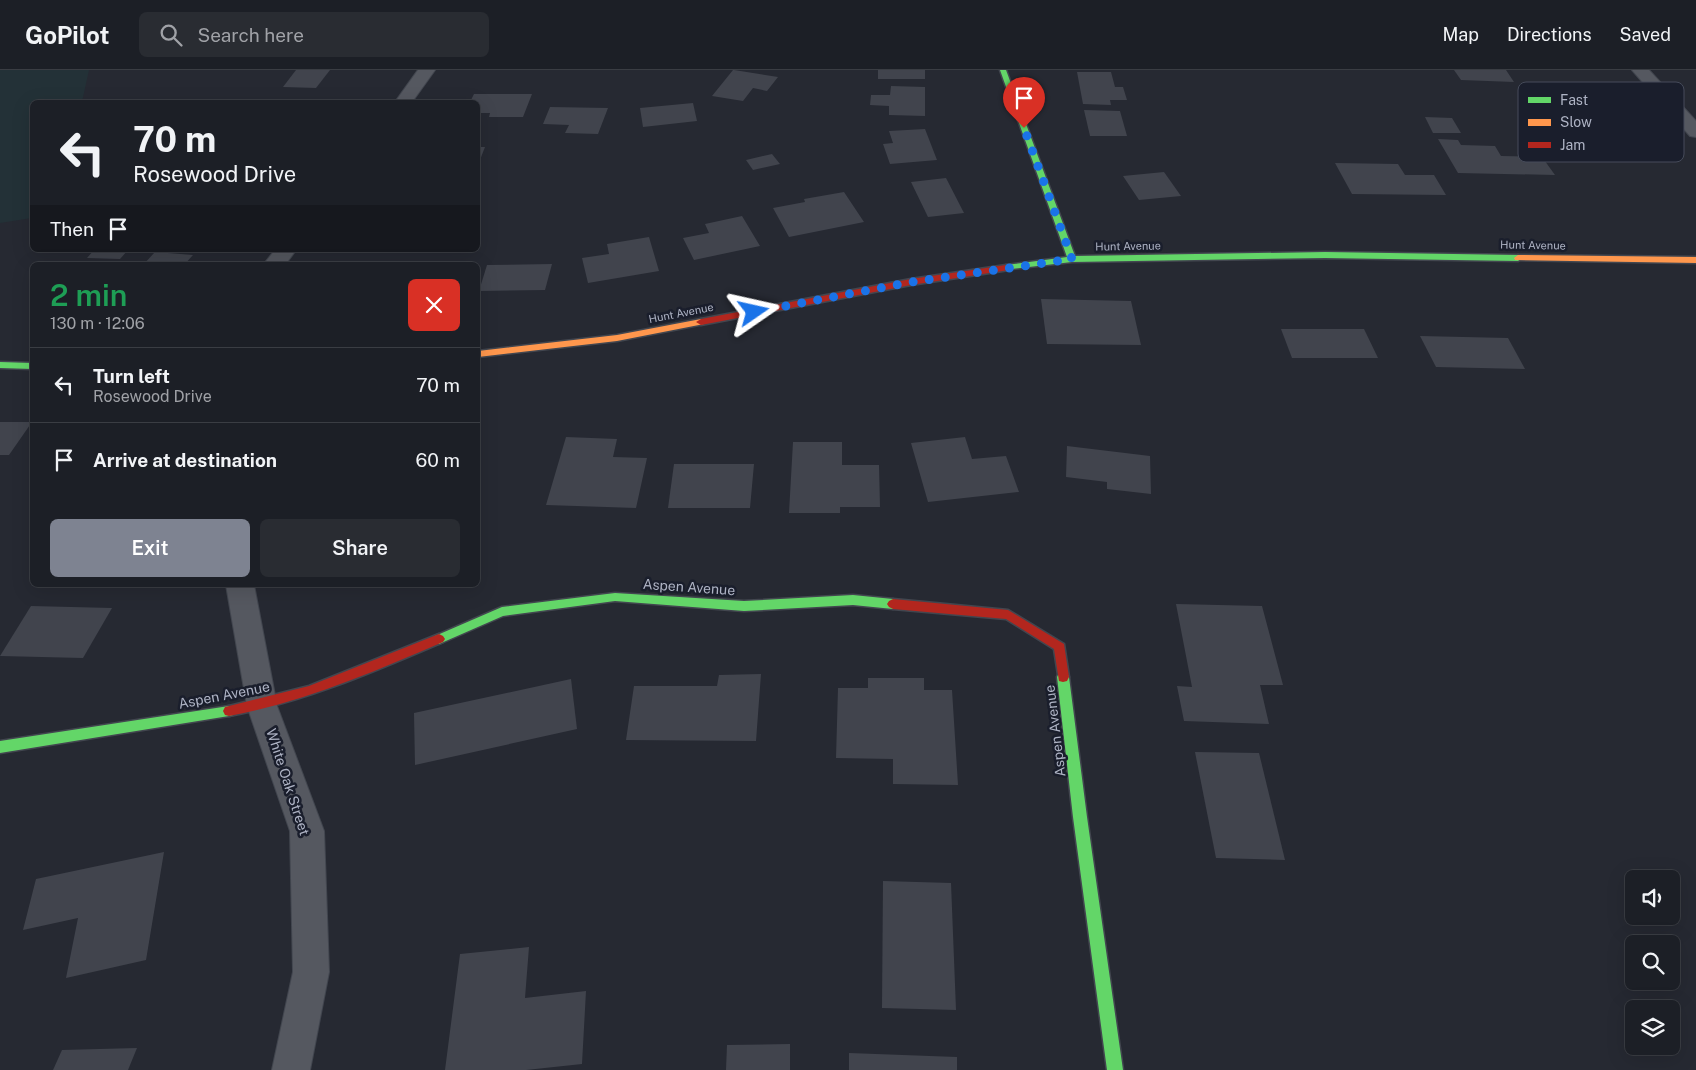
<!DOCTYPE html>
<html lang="en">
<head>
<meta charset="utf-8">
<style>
  body { margin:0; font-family:"Public Sans",sans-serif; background:#292c32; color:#f1f3f6; height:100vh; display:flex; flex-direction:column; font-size:19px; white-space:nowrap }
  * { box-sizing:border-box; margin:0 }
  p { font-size:16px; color:#a0a2a7 }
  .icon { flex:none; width:28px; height:28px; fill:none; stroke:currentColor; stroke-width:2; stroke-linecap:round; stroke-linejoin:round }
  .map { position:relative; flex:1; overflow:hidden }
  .drawer { position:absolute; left:30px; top:192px; width:450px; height:325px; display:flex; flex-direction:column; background:#1c1f26; border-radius:8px; box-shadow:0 5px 20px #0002,0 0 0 1px #3a3d43 }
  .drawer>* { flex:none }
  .top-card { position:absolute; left:30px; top:30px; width:450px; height:152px; border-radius:8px; box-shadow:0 5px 20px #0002,0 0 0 1px #3a3d43; background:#1c1f26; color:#f1f3f6; overflow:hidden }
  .tools { position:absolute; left:1625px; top:800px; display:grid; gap:10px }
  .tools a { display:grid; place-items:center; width:55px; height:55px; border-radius:8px; background:#1c1f26; box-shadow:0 5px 20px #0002,0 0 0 1px #3a3d43; font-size:25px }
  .pin { position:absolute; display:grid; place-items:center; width:42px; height:42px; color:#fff; margin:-51px -21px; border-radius:50% 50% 50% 0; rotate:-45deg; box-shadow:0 0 5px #0007 }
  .pin .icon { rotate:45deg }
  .me { position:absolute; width:55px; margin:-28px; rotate:79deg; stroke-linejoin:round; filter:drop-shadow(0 0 4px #0008) }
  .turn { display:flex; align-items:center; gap:18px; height:105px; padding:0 20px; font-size:22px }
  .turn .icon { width:65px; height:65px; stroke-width:2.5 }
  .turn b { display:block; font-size:35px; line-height:42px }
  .then { display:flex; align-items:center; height:48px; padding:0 20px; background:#0003; gap:10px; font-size:19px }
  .round { display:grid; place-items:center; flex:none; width:52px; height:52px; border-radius:8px; background:#292c32 }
  .headline { display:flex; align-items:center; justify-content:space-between; height:85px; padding:0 20px }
  h1 { font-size:30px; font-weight:600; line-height:38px; color:#1e9e55 }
  .button { display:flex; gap:10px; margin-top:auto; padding:10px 20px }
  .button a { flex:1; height:58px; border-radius:8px; background:#7e8391; color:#fff; font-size:20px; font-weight:600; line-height:58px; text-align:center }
  .button a+a { background:#292c32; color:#f1f3f6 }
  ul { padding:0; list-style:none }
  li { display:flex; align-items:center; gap:15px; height:75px; padding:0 20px; border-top:1px solid #3a3d43 }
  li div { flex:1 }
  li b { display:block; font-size:19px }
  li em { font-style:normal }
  header { display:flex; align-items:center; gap:30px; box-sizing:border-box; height:70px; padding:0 25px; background:#1c1f26; border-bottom:1px solid #3a3d43 }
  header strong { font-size:24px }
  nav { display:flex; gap:28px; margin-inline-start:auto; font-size:18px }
  .search { width:350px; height:45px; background:#292c32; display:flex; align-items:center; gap:12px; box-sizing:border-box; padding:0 18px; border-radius:8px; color:#a0a2a7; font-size:19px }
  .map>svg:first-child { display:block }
</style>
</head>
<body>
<header>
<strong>GoPilot</strong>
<div class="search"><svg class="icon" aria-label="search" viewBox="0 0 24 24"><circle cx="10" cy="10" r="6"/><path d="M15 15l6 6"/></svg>Search here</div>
<nav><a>Map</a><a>Directions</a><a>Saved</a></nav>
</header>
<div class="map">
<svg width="1696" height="1000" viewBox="0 0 1696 1000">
  <rect width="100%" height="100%" fill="#262932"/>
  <!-- green -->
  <polygon fill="#233137" points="0,0 89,0 82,32 32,32 32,148 0,153"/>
  <!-- building -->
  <g fill="#41444d">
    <polygon points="296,0 330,0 316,18 283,17"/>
    <polygon points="733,0 734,0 778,7 767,21 753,18 743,31 712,26"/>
    <rect x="878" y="0" width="47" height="9"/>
    <polygon points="1454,0 1506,0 1514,12 1461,10"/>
    <polygon points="1077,2 1111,2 1115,17 1123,17 1127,30 1110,30 1111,35 1083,34"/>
    <polygon points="891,16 925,17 925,46 889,45 889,36 870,35 871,25 890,25"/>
    <polygon points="474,24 532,24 523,47 489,47 490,43 478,43 478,32 470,32"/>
    <polygon points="693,33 697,51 643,57 640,38"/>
    <polygon points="550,37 608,38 598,64 565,63 569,55 543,54"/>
    <polygon points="1084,40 1120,41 1127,66 1090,66"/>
    <polygon points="1425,47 1452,48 1461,63 1433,63"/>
    <polygon points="925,59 937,90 890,94 883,74 893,73 889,61"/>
    <polygon points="1438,69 1458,70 1461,75 1495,76 1501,86 1542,87 1555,105 1458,103"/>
    <polygon points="478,77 485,77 478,95"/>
    <polygon points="772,84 780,94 753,100 746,90"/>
    <polygon points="1335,93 1398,94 1405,105 1434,105 1446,125 1352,124"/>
    <polygon points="1164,102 1181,126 1139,130 1123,106"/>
    <polygon points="946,108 964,143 928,147 911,112"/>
    <polygon points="844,122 864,152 789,167 773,138 805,132 804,129"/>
    <polygon points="742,146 760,176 694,190 683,168 709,163 705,154"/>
    <polygon points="649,167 659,201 588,213 582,188 609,184 607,174"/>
    <polygon points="94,180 128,180 120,189 87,188"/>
    <polygon points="155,182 193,185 184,195 143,195"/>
    <polygon points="552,194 545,220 479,221 487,195"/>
    <polygon points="1041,229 1131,231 1141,275 1047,274"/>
    <polygon points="1281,259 1364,259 1378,288 1292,288"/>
    <polygon points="1420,266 1508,268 1525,299 1436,297"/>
    <polygon points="0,352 32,352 9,385 0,385"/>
    <polygon points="566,367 617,369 613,387 647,388 636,438 546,435"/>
    <polygon points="965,367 972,389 1006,386 1019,422 928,432 911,373"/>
    <polygon points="793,372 842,372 842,395 879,395 880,437 840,437 840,443 789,443"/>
    <polygon points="1067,376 1150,386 1151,424 1107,419 1107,412 1066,407"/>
    <polygon points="674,394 754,394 750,438 668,438"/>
    <polygon points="1176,534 1262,536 1283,615 1260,615 1269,654 1184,651 1177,616 1192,617"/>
    <polygon points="31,536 112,538 83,588 0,586"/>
    <polygon points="761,604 756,671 626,670 634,616 717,616 719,605"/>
    <polygon points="868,608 924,608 924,620 952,620 958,715 893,714 893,689 836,688 838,618 868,618"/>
    <polygon points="571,609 577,659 415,695 414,643"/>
    <polygon points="1195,682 1259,683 1285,790 1216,788"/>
    <polygon points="164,782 146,890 66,908 78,848 23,860 36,809"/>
    <polygon points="883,811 951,813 956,940 882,938"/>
    <polygon points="529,877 525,928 586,921 582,994 526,1000 445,1000 460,884"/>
    <polygon points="790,974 790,1000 726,1000 727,975"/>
    <polygon points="137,978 128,1000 53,1000 62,980"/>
    <polygon points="849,983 957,987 957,1000 849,1000"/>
  </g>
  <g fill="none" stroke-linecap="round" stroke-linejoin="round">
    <!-- street casing -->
    <g stroke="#42464f" stroke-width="2">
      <g id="street">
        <polygon points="418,0 435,0 412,32 395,32"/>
        <polygon points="1632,0 1649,0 1696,51 1696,67 1690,66"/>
        <polygon points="275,180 296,180 285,195 263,195"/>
        <polygon points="226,515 254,515 277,636 324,761 329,902 310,1000 272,1000 293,902 290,761 247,636"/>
      </g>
    </g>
    <!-- fast casing -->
    <g stroke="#42464f" stroke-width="3">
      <g id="fast">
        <polygon points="1000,0 1006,0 1075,186 1325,182 1518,185 1522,188 1518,191 1325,188 1072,192 1003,200 1002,198 1006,195 1067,187"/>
        <polygon points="0,292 32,293 32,299 0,298"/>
        <polygon points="615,523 744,531 853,525 893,529 897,531 899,534 897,537 893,539 853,535 744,541 615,531 503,546 439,574 435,572 433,569 435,566 502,537"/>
        <polygon points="1063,602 1067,603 1069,607 1087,747 1123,1000 1107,1000 1073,747 1057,607 1059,603"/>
        <polygon points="229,636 233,637 235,641 233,645 229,646 0,683 0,671"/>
      </g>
    </g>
    <!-- slow casing -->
    <g stroke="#42464f" stroke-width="3">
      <g id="slow">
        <polygon points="1518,185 1696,187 1696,193 1515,190 1514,188"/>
        <polygon points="701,249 704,250 704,254 617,271 478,287 478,281 617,265"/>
      </g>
    </g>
    <!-- jam casing -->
    <g stroke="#42464f" stroke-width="3">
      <g id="jam">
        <polygon points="1006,195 1010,198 1009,200 911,215 701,255 696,252 701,249 911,209"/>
        <polygon points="893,529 1008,540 1064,574 1069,607 1067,611 1063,612 1059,611 1054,579 1006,549 893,539 889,537 887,534 889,531"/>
        <path d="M439,564L443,566L445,569L443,572C373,602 304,632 229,646L225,645L223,641L225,637L309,616Z"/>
      </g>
    </g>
    <!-- street -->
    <use href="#street" fill="#555860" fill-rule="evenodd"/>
    <!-- fast -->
    <use href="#fast" fill="#63d668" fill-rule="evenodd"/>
    <!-- slow -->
    <use href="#slow" fill="#ff974d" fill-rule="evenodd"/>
    <!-- jam -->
    <use href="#jam" fill="#b3261e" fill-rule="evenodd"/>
  </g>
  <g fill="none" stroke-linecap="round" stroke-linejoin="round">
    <!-- route -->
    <polyline stroke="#1a73e8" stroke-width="9" stroke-dasharray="0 16.2" points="754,242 912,212 1072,189 1024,58"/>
  </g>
  <g text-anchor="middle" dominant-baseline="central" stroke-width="5" stroke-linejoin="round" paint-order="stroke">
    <!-- far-street labels -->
    <g font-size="11" fill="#aeb3c4" stroke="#1a1e2c">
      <text transform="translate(1533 175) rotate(1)">Hunt Avenue</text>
      <text transform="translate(1128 176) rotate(-1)">Hunt Avenue</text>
      <text transform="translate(681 243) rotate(-11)">Hunt Avenue</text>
    </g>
    <!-- street labels -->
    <g font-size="14" fill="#aeb3c4" stroke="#1a1e2c">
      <text transform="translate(689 517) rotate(4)">Aspen Avenue</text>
      <text transform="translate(224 625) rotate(-11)">Aspen Avenue</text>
      <text transform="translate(1055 661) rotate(-97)">Aspen Avenue</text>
      <text transform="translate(288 712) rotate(72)">White Oak Street</text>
    </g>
  </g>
  <!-- legend -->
  <rect x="1518" y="12" width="166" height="80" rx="8" fill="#1a1e2c" stroke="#464b5a" stroke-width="1"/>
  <rect x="1528" y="27" width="23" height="6" fill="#63d668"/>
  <rect x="1528" y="49" width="23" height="7" fill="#ff974d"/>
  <rect x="1528" y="72" width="23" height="6" fill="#b3261e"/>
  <g font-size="14" fill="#aeb3c4">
    <text x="1560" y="35">Fast</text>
    <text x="1560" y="57">Slow</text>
    <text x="1560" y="80">Jam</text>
  </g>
</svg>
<div class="tools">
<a><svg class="icon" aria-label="sound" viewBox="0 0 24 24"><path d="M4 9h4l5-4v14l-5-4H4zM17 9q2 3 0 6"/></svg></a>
<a><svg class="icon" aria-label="search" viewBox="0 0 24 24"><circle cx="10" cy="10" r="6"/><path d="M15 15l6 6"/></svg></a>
<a><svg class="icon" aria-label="layers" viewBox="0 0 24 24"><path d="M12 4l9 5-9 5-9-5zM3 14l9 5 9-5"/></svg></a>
</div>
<div class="pin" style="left:1024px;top:58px;background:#d93025"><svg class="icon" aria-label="arrive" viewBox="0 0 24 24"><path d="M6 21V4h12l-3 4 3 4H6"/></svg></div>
<svg class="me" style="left:754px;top:242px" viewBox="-20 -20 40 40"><path d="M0-17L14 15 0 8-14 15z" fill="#1a73e8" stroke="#fff" stroke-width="4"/></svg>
<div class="top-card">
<div class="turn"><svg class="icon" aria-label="left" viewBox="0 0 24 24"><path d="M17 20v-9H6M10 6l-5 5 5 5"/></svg><div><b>70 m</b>Rosewood Drive</div></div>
<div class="then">Then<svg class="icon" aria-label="arrive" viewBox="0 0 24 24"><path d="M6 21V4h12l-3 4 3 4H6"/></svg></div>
</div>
<section class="drawer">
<div class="headline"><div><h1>2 min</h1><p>130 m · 12:06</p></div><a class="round" style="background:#d93025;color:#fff"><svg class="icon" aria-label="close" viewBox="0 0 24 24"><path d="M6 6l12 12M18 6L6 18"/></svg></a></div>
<ul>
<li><svg class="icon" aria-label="left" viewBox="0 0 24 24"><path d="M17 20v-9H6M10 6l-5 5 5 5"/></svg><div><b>Turn left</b><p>Rosewood Drive</p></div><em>70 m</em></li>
<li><svg class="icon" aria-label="arrive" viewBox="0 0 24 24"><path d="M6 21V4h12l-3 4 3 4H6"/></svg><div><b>Arrive at destination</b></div><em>60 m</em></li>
</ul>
<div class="button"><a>Exit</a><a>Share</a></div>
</section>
</div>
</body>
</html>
